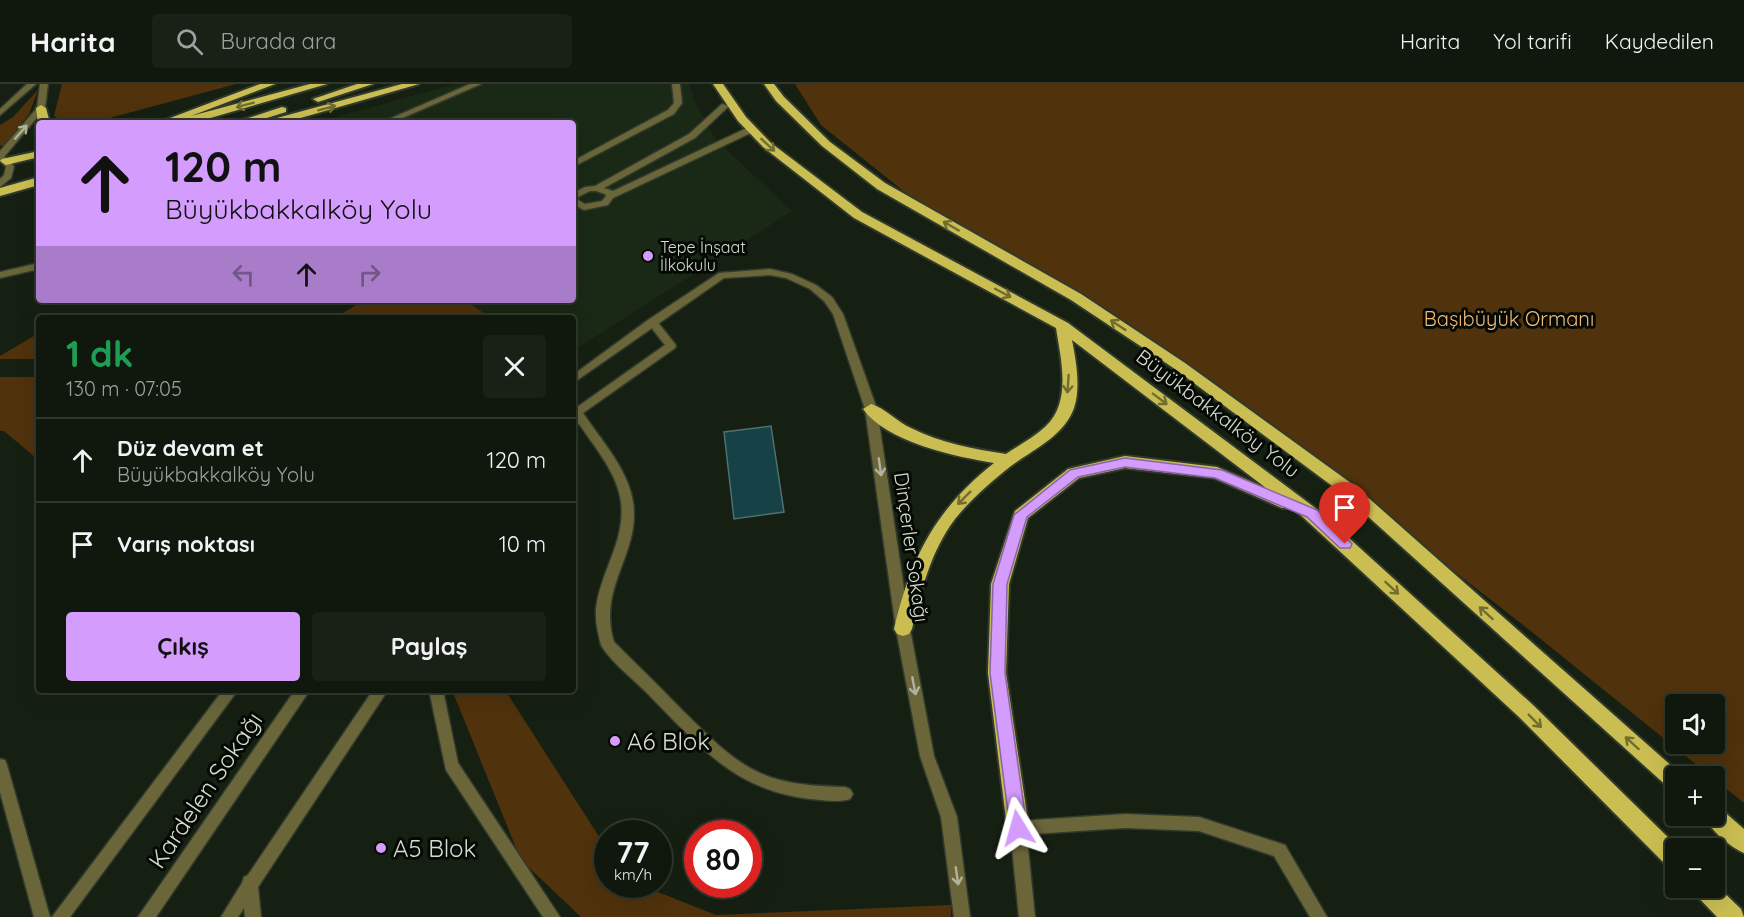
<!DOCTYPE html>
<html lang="tr">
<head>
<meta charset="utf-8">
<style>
  body { margin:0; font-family:Quicksand,sans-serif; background:#192117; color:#f1f3f6; height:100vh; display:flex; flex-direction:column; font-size:22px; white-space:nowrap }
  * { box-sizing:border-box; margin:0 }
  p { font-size:20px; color:#9ca09e }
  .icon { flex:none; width:33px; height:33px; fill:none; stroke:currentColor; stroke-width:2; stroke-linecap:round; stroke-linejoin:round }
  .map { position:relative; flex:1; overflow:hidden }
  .sheet { position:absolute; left:36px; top:231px; width:540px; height:378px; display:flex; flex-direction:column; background:#10180e; border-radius:6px; box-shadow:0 6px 24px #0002,0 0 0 2px #30372e }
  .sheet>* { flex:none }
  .guide { position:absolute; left:36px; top:36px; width:540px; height:183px; border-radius:6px; box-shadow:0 6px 24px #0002,0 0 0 2px #30372e; background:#d49cfc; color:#111; overflow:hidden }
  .buttons { position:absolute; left:1665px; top:610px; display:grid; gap:12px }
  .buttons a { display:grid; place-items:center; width:60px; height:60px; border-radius:6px; background:#10180e; box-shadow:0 6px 24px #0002,0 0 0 2px #30372e; font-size:30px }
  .speed { position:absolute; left:594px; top:736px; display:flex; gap:12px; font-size:30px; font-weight:700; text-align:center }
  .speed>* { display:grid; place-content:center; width:78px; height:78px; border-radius:50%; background:#10180e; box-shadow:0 6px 24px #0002,0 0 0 2px #30372e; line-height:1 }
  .speed small { font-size:15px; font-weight:400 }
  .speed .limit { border:9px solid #d22; background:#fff; color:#111 }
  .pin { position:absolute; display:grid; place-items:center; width:51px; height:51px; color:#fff; margin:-62px -26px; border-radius:50% 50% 50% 0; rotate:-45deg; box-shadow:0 0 6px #0007 }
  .pin .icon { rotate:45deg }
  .me { position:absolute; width:66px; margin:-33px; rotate:352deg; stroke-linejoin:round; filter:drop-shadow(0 0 4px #0008) }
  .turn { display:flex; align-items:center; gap:21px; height:126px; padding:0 30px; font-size:27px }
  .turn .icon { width:78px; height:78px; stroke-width:2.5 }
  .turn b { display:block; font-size:42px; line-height:51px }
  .lanes { display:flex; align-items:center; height:57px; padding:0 30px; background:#0003; justify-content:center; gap:30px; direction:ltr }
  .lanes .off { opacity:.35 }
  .round { display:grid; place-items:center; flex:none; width:63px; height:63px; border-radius:6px; background:#192117 }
  .overview { display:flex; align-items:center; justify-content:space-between; height:102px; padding:0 30px }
  h1 { font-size:36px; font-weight:800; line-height:45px; color:#1e9e55 }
  .action { display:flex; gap:12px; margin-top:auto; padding:12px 30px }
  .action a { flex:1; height:69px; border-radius:6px; background:#d49cfc; color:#111; font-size:24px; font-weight:800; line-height:69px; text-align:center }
  .action a+a { background:#192117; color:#f1f3f6 }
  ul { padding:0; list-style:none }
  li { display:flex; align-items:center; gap:18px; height:84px; padding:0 30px; border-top:2px solid #30372e }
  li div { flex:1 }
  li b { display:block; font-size:22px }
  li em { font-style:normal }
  header { display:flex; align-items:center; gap:36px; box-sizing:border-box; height:84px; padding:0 30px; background:#10180e; border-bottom:2px solid #30372e }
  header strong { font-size:28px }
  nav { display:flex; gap:33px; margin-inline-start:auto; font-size:21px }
  .search { width:420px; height:54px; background:#192117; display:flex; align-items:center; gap:15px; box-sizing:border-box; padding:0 21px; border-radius:6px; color:#9ca09e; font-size:22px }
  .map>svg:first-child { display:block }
</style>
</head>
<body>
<header>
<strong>Harita</strong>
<div class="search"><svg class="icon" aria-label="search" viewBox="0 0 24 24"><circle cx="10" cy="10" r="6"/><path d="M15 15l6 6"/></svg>Burada ara</div>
<nav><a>Harita</a><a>Yol tarifi</a><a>Kaydedilen</a></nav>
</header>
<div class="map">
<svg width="1744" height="833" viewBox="0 0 1744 833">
  <rect width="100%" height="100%" fill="#162012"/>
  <!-- built -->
  <polygon fill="#1a2915" points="456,0 689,0 695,18 716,56 792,127 573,267 573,234 491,234 465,216 573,216 573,39 314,39"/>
  <!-- green -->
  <g fill="#50320c" fill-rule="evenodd">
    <path d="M62,0H236L102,36C84,38 69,42 54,32Z"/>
    <path d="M795,0H1744V719L1527,544L1216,302L921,121L821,41ZM1676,621H1714V660H1676Z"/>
    <polygon points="38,6 29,30 5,61 0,62 0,41 13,33"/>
    <polygon points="365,216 465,216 491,234 334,234"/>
    <polygon points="39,249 39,275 0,275 0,272"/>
    <polygon points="0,293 39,293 39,372 36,374 4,347 0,347"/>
    <polygon points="452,606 505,606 607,765 608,801 640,801 716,831 951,821 951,833 581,833 521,776"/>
  </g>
  <!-- water -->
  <polygon fill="#164146" stroke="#4f7070" stroke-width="1.5" points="771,342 784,428 734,435 724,348"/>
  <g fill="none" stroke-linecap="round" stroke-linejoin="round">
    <!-- service casing -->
    <g stroke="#313a2d" stroke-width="3">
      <g id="service">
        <polygon points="470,0 481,0 391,39 380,39"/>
        <polygon points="672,0 680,0 682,19 674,30 573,83 573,77 668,26 674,19"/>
        <path d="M722,20L729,22L695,54L604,104L613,107L749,43H755V47L613,114L608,121L584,126L573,120V109L585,103L595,102L689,50ZM590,107H596L605,110L606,112L602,117L585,120L578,116V113Z"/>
        <path d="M652,235L656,236L675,260L676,262L675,264L583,329C601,356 628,385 633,418C641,470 597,502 614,558C637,581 660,603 682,626C706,649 729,675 760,689C786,701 817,702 845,703L850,705L853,710L850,715C838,719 822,716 810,715C732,706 697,659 645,607C632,594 610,577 601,561C598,549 595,538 596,525C600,488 626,457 621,418C617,387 592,360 575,334L573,335V326L665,261L647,238Z"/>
        <polygon points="223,606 238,606 70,833 52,833"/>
        <polygon points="373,606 388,606 258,803 261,833 245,833 244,824 238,833 221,833 242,799 244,793 248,791"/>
        <polygon points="429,606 443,606 458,679 560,833 543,833 446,686"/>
        <polygon points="1125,730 1199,733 1285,761 1327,833 1310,833 1274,772 1199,747 1125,744 1018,751 1013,749 1010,744 1013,739 1018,737"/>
      </g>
    </g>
    <!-- minor casing -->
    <g stroke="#313a2d" stroke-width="3">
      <g id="minor">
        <polygon points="39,179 39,185 0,194 0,188"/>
        <polygon points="770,185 792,190 816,201 832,213 843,230 877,325 909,538 907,542 902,543 897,542 895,538 865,325 833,230 824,217 810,205 786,194 770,191 724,194 573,299 573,291 648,236 719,189"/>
        <polygon points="295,606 310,606 156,833 138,833"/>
        <polygon points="0,675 5,676 7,681 50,833 34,833 0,708"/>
      </g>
    </g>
    <!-- tertiary casing -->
    <g stroke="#313a2d" stroke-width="3">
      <g id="tertiary">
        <polygon points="27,0 36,0 0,31 0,25"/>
        <polygon points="40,0 48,0 45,24 4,73 9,75 14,83 11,94 0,103 0,95 4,91 6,83 0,77 0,67 37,24"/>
        <polygon points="903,540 908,541 910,545 934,672 957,733 970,833 954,833 941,733 920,672 896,545 898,541"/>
        <polygon points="1018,737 1023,739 1026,744 1035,833 1019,833 1010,744 1013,739"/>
      </g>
    </g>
    <!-- trunk casing -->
    <g stroke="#313a2d" stroke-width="4">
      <g id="trunk">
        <polygon points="260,0 275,0 191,32 310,0 327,0 193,39 157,39"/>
        <polygon points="357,0 373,0 318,18 313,15"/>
        <polygon points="402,0 419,0 283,39 264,39 266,37"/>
        <path d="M713,0H723L746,33L771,59L862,128L1068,239L1318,426L1533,621L1680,765H1676V786L1668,783L1519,633L1293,424H1282L1214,394L1125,384L1079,394L1028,434L1009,500L1006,589L1029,744L1025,751L1018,754L1011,751L1007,744L988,589L991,500L1015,427L1068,385L1125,372L1217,383L1266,404L1072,256C1076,277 1081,303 1074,324C1064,352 1034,365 1011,382C991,398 971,415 955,435C931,467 921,506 912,545L909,550L903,552L897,550L894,545C911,473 935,426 994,379C957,373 886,358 863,325L871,320C885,324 897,338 911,344C941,359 973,365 1006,370C1019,361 1033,354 1045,343C1072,318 1061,276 1056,244L854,134L763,63L738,37Z"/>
        <polygon points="764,0 774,0 784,13 830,58 885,99 1081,210 1185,279 1355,402 1683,692 1676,693 1676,707 1669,704 1343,410 1175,285 1071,216 877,105 822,62 776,17"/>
        <polygon points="41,21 46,24 50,39 38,39 36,24"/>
        <polygon points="282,23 286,24 286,28 251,39 233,39"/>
        <polygon points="39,67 39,73 6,81 0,77 2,75"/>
        <polygon points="39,93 39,101 0,112 0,104"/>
        <path d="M1714,723L1721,725L1744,745V769C1730,763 1710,746 1704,732H1714Z"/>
        <polygon points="1714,799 1741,825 1744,833 1717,833 1696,811 1693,804 1714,804"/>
      </g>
    </g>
    <!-- service -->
    <use href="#service" fill="#6a663a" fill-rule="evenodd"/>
    <!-- minor -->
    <use href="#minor" fill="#6a663a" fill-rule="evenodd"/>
    <!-- tertiary -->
    <use href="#tertiary" fill="#6a663a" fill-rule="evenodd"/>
    <!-- trunk -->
    <use href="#trunk" fill="#cabe52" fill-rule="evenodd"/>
  </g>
  <!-- one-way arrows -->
  <defs><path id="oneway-shaft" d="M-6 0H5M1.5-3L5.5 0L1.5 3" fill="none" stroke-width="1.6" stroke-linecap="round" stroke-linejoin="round" transform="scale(1.5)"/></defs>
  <g stroke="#716d2f">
    <use href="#oneway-shaft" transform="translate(245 21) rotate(165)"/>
    <use href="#oneway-shaft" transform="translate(327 24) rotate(-15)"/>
    <use href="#oneway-shaft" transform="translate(768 61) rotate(43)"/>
    <use href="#oneway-shaft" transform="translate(951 142) rotate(-150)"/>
    <use href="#oneway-shaft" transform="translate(1003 209) rotate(28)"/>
    <use href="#oneway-shaft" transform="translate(1118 241) rotate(-147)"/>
    <use href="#oneway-shaft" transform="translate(1068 300) rotate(94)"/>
    <use href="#oneway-shaft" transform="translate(1160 315) rotate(37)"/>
    <use href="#oneway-shaft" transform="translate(964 414) rotate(135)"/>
    <use href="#oneway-shaft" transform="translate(1392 504) rotate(43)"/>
    <use href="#oneway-shaft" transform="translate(1486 529) rotate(-138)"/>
    <use href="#oneway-shaft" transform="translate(1535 637) rotate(45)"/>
    <use href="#oneway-shaft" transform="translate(1632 659) rotate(-138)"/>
  </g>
  <g stroke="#b0b39d">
    <use href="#oneway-shaft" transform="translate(21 48) rotate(-49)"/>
    <use href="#oneway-shaft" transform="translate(880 383) rotate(82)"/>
    <use href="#oneway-shaft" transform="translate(914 602) rotate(79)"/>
    <use href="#oneway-shaft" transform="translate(957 792) rotate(82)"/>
  </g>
  <!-- route -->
  <polygon fill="#d49cfc" stroke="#8a65a4" stroke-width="1.5" points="1125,374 1222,386 1317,426 1352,460 1350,464 1340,464 1307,433 1215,394 1125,383 1078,393 1027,433 1007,500 1005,589 1027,744 1025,750 1018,752 1012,750 1010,744 990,589 993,500 1014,431 1070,386"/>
  <!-- markers -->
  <g fill="#d49cfc" stroke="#050904" stroke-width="2">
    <circle cx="648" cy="172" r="6"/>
    <circle cx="615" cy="657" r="6"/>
    <circle cx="381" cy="764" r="6"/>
  </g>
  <g text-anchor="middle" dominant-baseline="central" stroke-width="6" stroke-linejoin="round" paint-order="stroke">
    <!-- far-poi labels -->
    <g font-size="16" fill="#d5dcd2" stroke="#050904" text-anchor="start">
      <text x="660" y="163">Tepe İnşaat<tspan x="660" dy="18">İlkokulu</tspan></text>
    </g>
    <!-- park labels -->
    <g font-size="20" fill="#f4b975" stroke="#050904">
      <text x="1509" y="234">Başıbüyük Ormanı</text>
    </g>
    <!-- street labels -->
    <g font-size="20" fill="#d5dcd2" stroke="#050904">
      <text transform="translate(1218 329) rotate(37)">Büyükbakkalköy Yolu</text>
      <text transform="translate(912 463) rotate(82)">Dinçerler Sokağı</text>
    </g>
    <!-- near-poi labels -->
    <g font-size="24" fill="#d5dcd2" stroke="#050904" text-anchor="start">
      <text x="627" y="657">A6 Blok</text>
      <text x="393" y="764">A5 Blok</text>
    </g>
    <!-- near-street labels -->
    <g font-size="24" fill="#d5dcd2" stroke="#050904">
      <text transform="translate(205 706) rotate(-56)">Kardelen Sokağı</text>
    </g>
  </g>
</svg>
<div class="buttons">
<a><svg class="icon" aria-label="sound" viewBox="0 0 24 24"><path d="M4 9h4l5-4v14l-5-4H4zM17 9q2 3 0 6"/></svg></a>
<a>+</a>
<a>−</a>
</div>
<div class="speed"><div>77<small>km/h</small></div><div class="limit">80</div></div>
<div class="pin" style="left:1345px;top:460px;background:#d93025"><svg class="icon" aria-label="arrive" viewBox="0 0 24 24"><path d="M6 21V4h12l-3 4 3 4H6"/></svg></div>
<svg class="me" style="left:1018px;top:744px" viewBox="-20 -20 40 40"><path d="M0-17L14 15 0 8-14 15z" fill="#d49cfc" stroke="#fff" stroke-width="4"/></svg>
<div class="guide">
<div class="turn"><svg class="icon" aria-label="ahead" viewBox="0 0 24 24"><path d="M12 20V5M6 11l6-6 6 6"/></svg><div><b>120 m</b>Büyükbakkalköy Yolu</div></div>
<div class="lanes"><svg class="icon off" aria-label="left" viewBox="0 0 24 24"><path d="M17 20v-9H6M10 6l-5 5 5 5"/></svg><svg class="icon" aria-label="ahead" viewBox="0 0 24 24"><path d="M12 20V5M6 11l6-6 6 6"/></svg><svg class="icon off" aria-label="right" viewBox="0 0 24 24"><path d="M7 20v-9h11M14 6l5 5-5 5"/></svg></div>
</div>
<section class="sheet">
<div class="overview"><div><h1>1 dk</h1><p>130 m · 07:05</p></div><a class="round"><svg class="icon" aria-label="close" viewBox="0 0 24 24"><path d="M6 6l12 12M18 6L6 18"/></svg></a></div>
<ul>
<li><svg class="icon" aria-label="ahead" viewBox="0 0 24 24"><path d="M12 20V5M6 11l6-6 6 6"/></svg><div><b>Düz devam et</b><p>Büyükbakkalköy Yolu</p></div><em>120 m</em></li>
<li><svg class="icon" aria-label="arrive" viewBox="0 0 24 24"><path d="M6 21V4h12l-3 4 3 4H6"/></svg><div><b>Varış noktası</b></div><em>10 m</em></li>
</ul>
<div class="action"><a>Çıkış</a><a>Paylaş</a></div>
</section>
</div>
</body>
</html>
